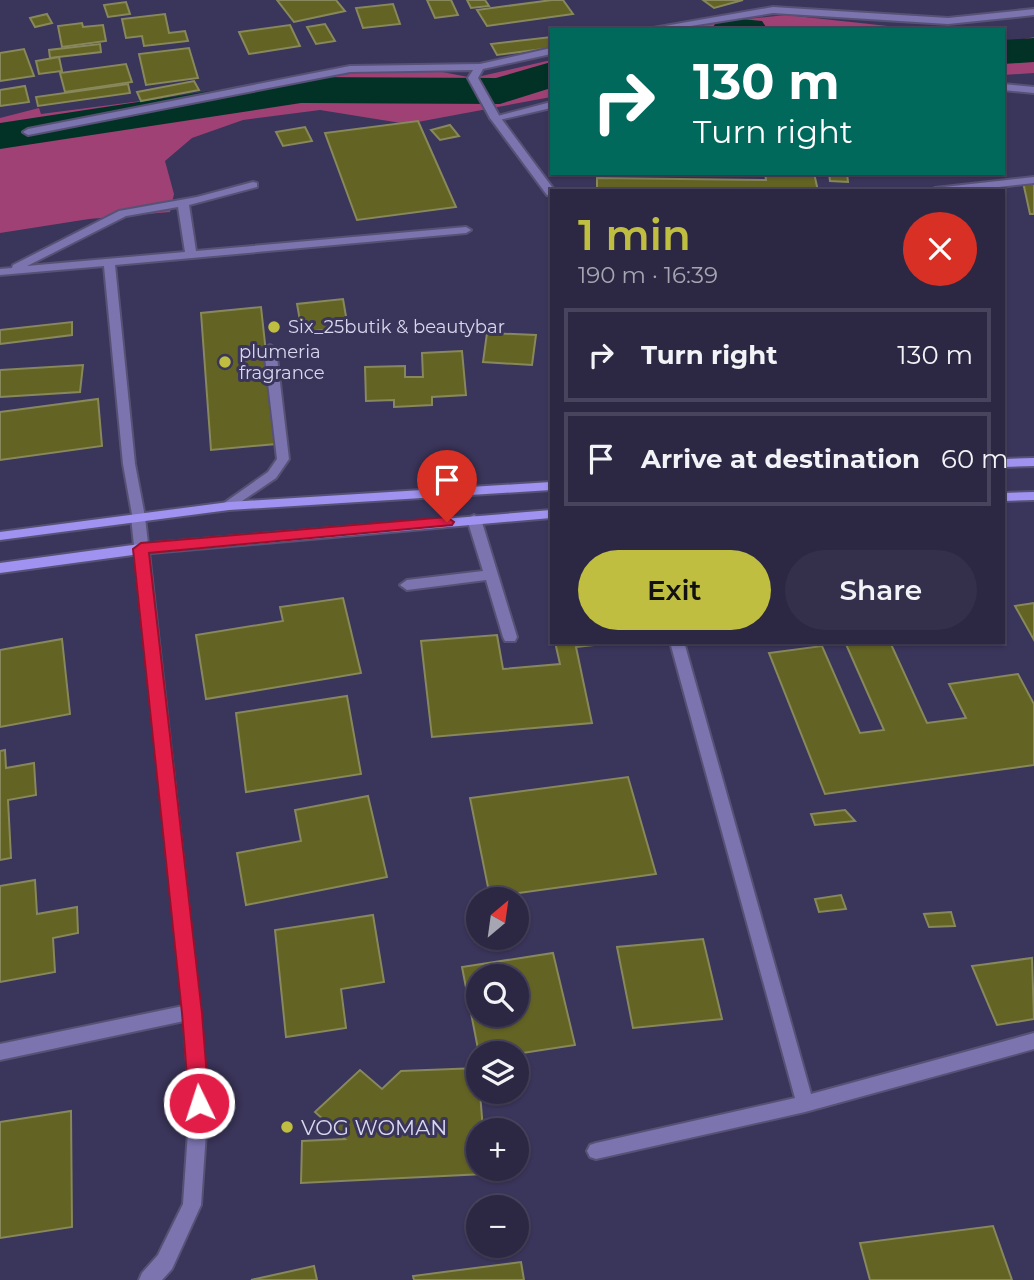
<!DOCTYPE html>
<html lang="en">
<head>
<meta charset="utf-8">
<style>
  body { margin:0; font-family:Montserrat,sans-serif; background:#34304b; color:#f1f3f6; height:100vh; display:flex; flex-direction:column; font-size:26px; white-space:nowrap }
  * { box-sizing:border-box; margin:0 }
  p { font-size:23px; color:#a6a6b2 }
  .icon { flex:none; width:38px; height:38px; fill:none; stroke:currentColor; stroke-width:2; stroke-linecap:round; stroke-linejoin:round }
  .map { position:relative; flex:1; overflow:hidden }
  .details { position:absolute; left:550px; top:189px; width:455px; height:455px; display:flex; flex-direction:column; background:#2c2844; border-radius:0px; box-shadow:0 2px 5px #0004,0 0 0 2px #48445d }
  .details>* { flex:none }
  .guide { position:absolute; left:550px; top:28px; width:455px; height:147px; border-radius:0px; box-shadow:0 2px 5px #0004,0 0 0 2px #48445d; background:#00695c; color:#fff; overflow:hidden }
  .needle { width:46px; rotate:29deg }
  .fabs { position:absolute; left:466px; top:887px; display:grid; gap:14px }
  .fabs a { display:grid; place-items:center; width:63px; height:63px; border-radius:50%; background:#2c2844; box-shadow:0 2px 5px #0004,0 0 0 2px #48445d; font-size:35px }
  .pin { position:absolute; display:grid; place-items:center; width:60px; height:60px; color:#fff; margin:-72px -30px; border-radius:50% 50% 50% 0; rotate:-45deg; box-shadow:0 0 7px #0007 }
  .pin .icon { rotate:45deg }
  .me { position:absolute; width:77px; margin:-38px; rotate:356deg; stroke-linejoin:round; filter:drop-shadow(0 0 5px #0008) }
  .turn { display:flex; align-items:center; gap:24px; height:147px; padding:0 28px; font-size:32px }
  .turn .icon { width:91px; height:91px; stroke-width:2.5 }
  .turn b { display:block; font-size:49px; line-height:60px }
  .round { display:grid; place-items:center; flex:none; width:74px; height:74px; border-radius:37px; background:#34304b }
  .head { display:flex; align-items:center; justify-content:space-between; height:119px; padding:0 28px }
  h1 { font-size:42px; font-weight:600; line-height:52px; color:#bfbe41 }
  .primary-button { display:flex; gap:14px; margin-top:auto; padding:14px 28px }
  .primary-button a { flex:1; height:80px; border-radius:42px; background:#bfbe41; color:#111; font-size:28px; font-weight:600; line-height:80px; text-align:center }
  .primary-button a+a { background:#34304b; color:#f1f3f6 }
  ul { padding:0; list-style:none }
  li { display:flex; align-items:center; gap:21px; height:94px; margin:0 14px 10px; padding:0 14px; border:4px solid #48445d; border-radius:0px }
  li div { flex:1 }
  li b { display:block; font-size:26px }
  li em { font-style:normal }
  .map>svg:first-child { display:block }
</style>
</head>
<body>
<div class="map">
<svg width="1034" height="1280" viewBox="0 0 1034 1280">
  <rect width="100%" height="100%" fill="#3a355a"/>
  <!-- forest -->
  <g fill="#9f4175">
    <polygon points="786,15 925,30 683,30 718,22"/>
    <polygon points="1034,37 1034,73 1003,75 1003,43"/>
    <polygon points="551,60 551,97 407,124 320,110 243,120 192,138 165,161 174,194 170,212 89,219 0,233 0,118 39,108 41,114 357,73 427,69 473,78"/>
  </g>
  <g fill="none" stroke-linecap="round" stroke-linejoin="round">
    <!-- river -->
    <g fill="#023225" fill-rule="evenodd">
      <polygon points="731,18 762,21 768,30 711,30 717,21"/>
      <polygon points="1034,38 1034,62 1003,64 1003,40"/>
      <polygon points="551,62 551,88 500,104 301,103 0,149 0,123 301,77 496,78"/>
    </g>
  </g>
  <!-- building -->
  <g fill="#636324" stroke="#87885b" stroke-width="2" fill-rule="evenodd">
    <polygon points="277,0 336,0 345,11 294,22"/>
    <polygon points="427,0 451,0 458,15 435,18"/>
    <polygon points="467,0 485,0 489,6 471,8"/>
    <polygon points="552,0 563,0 573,14 487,26 477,10"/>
    <polygon points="703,0 743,0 714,8"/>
    <polygon points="126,2 130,14 108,17 104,5"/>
    <polygon points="393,4 400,24 363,28 356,8"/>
    <polygon points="47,14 52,23 35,27 30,18"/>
    <polygon points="165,14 169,33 185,31 188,41 144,46 142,36 126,38 122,19"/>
    <polygon points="82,23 83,27 103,25 106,41 62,47 58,26"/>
    <polygon points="325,24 335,41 316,44 307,27"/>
    <polygon points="290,25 300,46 249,54 239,32"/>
    <polygon points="551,37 551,48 497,55 491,44"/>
    <polygon points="100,44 101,52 50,58 49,50"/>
    <polygon points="189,48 198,78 146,85 139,54"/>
    <polygon points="24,49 34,76 0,81 0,53"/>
    <polygon points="59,57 62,71 39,74 36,61"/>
    <polygon points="126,64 132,82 65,92 60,73"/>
    <polygon points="194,81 199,90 141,101 137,92"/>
    <polygon points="128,84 130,93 38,106 36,97"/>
    <polygon points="25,86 29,102 0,106 0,90"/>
    <polygon points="418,121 456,207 357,220 325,133"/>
    <polygon points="450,125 459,136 440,140 431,130"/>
    <polygon points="305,127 312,141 283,146 276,132"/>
    <polygon points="765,173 814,173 818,191 597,191 597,178 766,180"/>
    <polygon points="829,173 847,173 848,182 830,181"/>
    <polygon points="1023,182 1034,183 1034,214 1030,214"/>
    <polygon points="343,299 348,328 302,332 297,304"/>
    <polygon points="261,307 276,444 211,450 201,313"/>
    <polygon points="72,322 72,335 0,344 0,330"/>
    <polygon points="487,333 536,335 532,365 483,362"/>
    <polygon points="462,351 466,395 432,397 432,405 394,407 394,400 366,401 365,367 405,366 405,377 423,377 422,353"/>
    <polygon points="83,365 80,392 0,397 0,370"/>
    <polygon points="98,399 102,446 0,460 0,412"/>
    <polygon points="343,598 361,673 206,699 196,635 283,621 280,607"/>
    <polygon points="1034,603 1034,640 1015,606"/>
    <polygon points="497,635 503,669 560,664 555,642 621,642 576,647 592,723 432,737 421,641"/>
    <polygon points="62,639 70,714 0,727 0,650"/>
    <polygon points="845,642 890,642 927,723 966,718 949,684 1018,674 1034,704 1034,765 825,794 769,653 822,646 860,733 884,730"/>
    <polygon points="347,696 361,774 246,792 236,713"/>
    <polygon points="5,750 6,768 34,763 36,795 8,800 11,858 0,860 0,751"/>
    <polygon points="628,777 656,874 490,897 470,798"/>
    <polygon points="368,796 387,877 246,905 237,853 301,841 295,810"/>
    <polygon points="845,810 855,821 815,825 811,814"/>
    <polygon points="35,880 37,914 77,907 78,933 53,938 55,972 0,982 0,886"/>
    <polygon points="841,895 846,909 819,912 815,899"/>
    <polygon points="951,912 955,926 929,927 924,914"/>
    <polygon points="373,915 384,982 341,989 346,1028 286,1037 275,930"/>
    <polygon points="703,939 722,1019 633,1028 617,947"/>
    <path d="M553,953L575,1045L516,1054H479L462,967ZM478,976H516V1015H478Z"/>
    <polygon points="1032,958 1034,1019 997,1025 972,966"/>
    <polygon points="478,1068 483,1130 478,1130 478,1169 484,1169 484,1174 301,1183 302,1141 345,1139 315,1112 360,1070 382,1089 401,1071"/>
    <polygon points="71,1111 72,1227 0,1238 0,1122"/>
    <polygon points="993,1226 1012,1280 870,1280 860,1243"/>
    <polygon points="521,1262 524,1280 414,1280 413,1276"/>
    <polygon points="314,1266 317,1280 251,1280"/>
  </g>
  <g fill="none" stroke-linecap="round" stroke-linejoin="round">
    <!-- service casing -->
    <g stroke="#575275" stroke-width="4">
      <g id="service">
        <polygon points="1003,84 1034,87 1034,93 1003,90"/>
        <polygon points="551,102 551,108 495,121 490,118"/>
        <polygon points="1034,177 1034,183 965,191 930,191 935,188"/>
        <path d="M253,182L257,183V187L189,205L196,251L466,227L471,230L466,233L115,265L135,464L145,517L138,521L133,520L123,464L104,266L0,275V269L12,268L13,265L119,211L197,197ZM178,207L185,252L27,266L126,216Z"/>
        <polygon points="270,345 276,349 289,459 276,478 229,510 223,506 224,503 268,472 277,459 264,349"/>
        <polygon points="474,515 481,519 517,637 515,641 505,641 503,637 486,580 407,590 400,585 407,580 483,571 467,519"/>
        <polygon points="670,642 684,642 811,1094 1034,1033 1034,1049 805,1112 596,1159 590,1157 587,1151 590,1145 596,1143 795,1098"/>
      </g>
    </g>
    <!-- minor casing -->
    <g stroke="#575275" stroke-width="4">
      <g id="minor">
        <polygon points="773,7 948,18 1034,9 1034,15 948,24 773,13 665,30 642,30"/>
        <polygon points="551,48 551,54 483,69 478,78 500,117 555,191 551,191 551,196 547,195 490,118 468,78 473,70 350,72 28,135 23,132 28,129 350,66 480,64"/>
        <polygon points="138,513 145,517 200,1012 208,1103 201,1205 172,1269 162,1280 139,1280 142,1273 158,1255 183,1204 190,1103 184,1021 0,1060 0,1044 183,1006 131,517"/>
      </g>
    </g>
    <!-- secondary casing -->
    <g stroke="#575275" stroke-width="4">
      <g id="secondary">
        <polygon points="1034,458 1034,466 1003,467 1003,459"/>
        <polygon points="551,482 551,490 229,510 0,540 0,532 229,502"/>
        <polygon points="1034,492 1034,500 1003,501 1003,493"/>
        <polygon points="551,510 551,518 140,554 0,573 0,563 140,544"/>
      </g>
    </g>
    <!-- service -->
    <use href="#service" fill="#7b74af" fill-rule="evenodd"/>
    <!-- minor -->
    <use href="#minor" fill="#7b74af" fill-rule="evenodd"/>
    <!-- secondary -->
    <use href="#secondary" fill="#9f92f1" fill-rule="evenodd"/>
  </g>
  <!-- route -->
  <polygon fill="#e11d48" stroke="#92132f" stroke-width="2" points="447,517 454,522 452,525 149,553 202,1013 209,1103 206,1110 199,1112 192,1110 189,1103 182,1013 133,549 141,543"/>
  <!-- markers -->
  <g fill="#bfbe41" stroke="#3a355a" stroke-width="2.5">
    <circle cx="274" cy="327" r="7"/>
    <circle cx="225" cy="362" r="7"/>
    <circle cx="287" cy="1127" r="7"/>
  </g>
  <g text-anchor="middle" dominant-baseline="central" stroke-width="6" stroke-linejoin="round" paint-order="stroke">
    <!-- poi labels -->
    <g font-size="18" fill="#d9d7ee" stroke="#3a355a" text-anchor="start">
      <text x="288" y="327">Six_25butik &amp; beautybar</text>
      <text x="239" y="352">plumeria<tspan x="239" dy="21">fragrance</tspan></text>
    </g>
    <!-- near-poi labels -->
    <g font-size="21" fill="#d9d7ee" stroke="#3a355a" text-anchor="start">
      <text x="301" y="1127">VOG WOMAN</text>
    </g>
  </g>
</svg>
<div class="fabs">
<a><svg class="needle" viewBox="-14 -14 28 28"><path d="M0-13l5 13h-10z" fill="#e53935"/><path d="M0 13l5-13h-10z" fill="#a6a6b2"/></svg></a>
<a><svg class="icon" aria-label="search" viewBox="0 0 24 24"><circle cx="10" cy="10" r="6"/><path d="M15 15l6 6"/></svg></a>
<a><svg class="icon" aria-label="layers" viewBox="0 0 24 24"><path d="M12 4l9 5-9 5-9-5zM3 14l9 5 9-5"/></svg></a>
<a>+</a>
<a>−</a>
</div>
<div class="pin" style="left:447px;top:522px;background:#d93025"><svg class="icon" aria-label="arrive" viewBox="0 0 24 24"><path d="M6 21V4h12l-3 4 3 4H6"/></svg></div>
<svg class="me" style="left:199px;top:1103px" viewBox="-20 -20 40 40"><circle r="17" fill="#e11d48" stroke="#fff" stroke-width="3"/><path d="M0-11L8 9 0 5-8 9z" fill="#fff"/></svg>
<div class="guide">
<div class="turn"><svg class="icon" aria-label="right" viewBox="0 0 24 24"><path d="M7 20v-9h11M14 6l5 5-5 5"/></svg><div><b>130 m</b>Turn right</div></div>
</div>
<section class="details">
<div class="head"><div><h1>1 min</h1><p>190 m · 16:39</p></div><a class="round" style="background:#d93025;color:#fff"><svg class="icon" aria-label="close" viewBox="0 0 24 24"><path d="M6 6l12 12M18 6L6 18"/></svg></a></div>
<ul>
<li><svg class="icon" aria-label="right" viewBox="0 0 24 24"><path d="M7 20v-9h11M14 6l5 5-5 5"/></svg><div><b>Turn right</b></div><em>130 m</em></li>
<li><svg class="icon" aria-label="arrive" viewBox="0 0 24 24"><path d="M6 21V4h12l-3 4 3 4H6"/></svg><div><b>Arrive at destination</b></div><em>60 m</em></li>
</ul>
<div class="primary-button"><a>Exit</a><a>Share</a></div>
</section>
</div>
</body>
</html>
